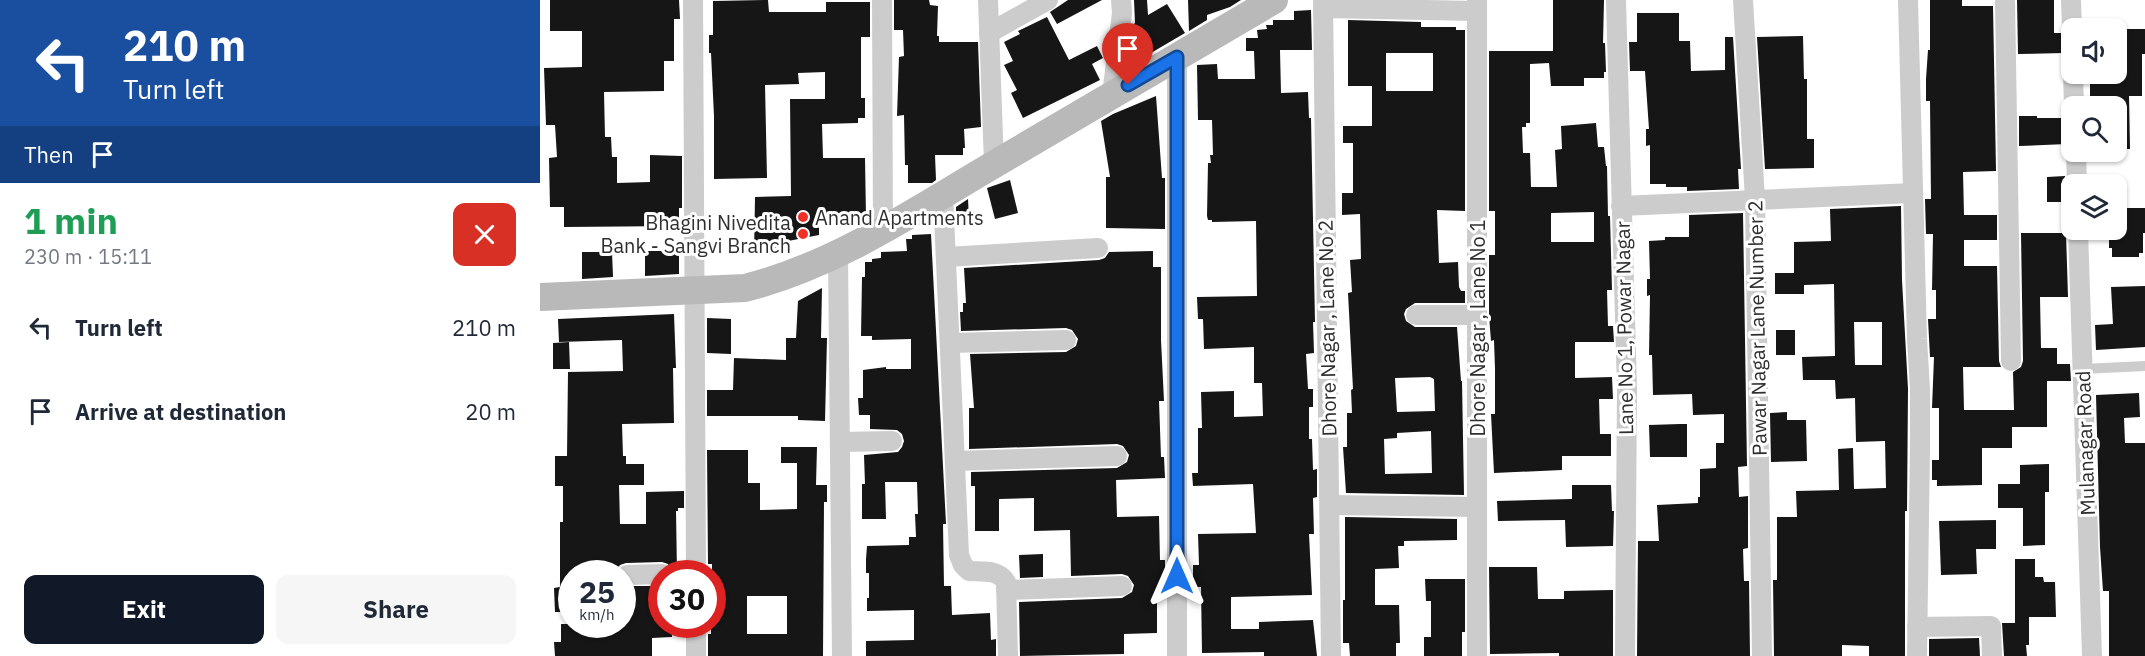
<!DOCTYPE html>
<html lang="en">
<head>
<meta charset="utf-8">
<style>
  body { margin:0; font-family:"IBM Plex Sans",sans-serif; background:#f6f6f7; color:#1f2937; height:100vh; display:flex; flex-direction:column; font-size:22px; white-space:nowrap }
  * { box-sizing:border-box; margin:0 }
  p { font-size:20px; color:#747a83 }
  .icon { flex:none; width:33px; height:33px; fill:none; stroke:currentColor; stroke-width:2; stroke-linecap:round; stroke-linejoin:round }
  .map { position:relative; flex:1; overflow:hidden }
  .side { display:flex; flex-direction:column; background:#fff; width:540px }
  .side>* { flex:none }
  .banner { background:#1a4fa0; color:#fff; overflow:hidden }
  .fabs { position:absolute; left:1521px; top:18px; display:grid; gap:12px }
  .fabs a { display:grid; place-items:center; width:66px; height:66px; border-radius:12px; background:#fff; box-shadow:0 2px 4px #0004; font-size:30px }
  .speed { position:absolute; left:18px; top:560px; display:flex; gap:12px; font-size:30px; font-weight:700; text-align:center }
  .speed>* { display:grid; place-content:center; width:78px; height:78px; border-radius:50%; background:#fff; box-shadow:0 2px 4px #0004; line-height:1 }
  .speed small { font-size:15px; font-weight:400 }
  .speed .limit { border:9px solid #d22; background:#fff; color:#111 }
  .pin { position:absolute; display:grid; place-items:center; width:51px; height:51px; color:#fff; margin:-62px -26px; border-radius:50% 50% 50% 0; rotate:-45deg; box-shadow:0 0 6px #0007 }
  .pin .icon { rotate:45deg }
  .me { position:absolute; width:66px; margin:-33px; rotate:0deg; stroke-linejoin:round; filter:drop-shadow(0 0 4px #0008) }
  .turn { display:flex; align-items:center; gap:21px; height:126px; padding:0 24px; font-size:27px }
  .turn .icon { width:78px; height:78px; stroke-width:2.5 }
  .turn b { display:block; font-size:42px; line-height:51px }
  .then { display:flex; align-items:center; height:57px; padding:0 24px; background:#0003; gap:12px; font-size:22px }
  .round { display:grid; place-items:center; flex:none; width:63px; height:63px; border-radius:12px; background:#f6f6f7 }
  .head { display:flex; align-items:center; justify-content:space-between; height:102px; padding:0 24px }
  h1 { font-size:36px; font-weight:800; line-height:45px; color:#1e9e55 }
  .cta { display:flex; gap:12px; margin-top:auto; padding:12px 24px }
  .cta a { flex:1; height:69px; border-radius:12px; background:#111827; color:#fff; font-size:24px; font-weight:800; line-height:69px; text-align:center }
  .cta a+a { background:#f6f6f7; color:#1f2937 }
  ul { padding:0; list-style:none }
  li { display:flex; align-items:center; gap:18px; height:84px; padding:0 24px }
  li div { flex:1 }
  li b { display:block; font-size:22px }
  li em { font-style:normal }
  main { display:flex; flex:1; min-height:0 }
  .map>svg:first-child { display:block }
</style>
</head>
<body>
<main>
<section class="side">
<div class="banner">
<div class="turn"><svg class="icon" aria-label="left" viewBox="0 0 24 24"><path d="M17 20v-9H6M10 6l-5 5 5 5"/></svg><div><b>210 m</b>Turn left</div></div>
<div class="then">Then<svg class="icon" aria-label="arrive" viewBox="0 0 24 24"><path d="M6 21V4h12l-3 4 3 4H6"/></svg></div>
</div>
<div class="head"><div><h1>1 min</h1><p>230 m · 15:11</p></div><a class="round" style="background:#d93025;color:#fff"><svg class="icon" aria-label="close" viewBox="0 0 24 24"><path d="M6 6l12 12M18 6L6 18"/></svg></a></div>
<ul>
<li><svg class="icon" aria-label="left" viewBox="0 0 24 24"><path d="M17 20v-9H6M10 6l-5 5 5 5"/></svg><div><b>Turn left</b></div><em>210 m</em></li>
<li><svg class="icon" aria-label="arrive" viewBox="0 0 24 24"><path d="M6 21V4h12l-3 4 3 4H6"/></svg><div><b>Arrive at destination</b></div><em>20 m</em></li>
</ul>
<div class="cta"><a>Exit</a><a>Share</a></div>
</section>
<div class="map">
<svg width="1605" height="656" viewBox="0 0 1605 656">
  <rect width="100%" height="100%" fill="#fff"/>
  <!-- building -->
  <g fill="#161616" fill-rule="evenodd">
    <polygon points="10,0 139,0 140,19 134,19 134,61 124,61 124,91 64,92 65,137 71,137 72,157 77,157 77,183 110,182 110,155 142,156 142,208 139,208 139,226 24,227 24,207 10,207 9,158 17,157 15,125 6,125 4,68 42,67 42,31 10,31"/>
    <polygon points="228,0 229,12 286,12 286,2 330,2 330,37 321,37 321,98 325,98 325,118 318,118 318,123 282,124 283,158 325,158 326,217 307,217 307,222 279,222 279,235 238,243 238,255 214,255 215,197 251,196 250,99 285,99 285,72 258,73 259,84 225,85 227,178 174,179 174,116 171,53 169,53 169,35 173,35 173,1"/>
    <polygon points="354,0 389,0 390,5 398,6 397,36 399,36 399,42 438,42 441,127 424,129 425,148 423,148 423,155 395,155 396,180 392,183 368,183 368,165 365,165 364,115 357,116 359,57 364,56 363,30 354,30"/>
    <polygon points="528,0 562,0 517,24 510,12"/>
    <polygon points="594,0 607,0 608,15 627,4 645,33 599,60 590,46 593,25 595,23"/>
    <polygon points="648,0 701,0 690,7 667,15 667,20 649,31"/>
    <path d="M1013,0H1064L1063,43H1065L1066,72H1064V78H1044V86H1011L1009,63L990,64V123H986V127H982L983,153H990L991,187H1017L1015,150L1022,149L1021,126L1056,123L1058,147H1064L1066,166H1067L1068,216H1070L1072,290H1067L1068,326H1073L1074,342H1035V378L1072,377L1073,399H1059L1060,434H1071V456H1022V470L954,473L951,414H955V369L954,340L951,341L949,316V255H955V211H949V51H1013ZM1054,212V242H1011V213Z"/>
    <polygon points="1390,0 1422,0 1422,6 1453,6 1456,171 1423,172 1424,215 1457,215 1457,240 1424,240 1424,266 1457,266 1459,361 1461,367 1423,367 1424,410 1474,410 1473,372 1481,367 1483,361 1481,233 1526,233 1528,297 1500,297 1501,348 1517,348 1517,364 1530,364 1531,381 1507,381 1507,427 1472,427 1472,448 1442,448 1442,485 1397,486 1397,480 1392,480 1392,460 1399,460 1399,408 1392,408 1394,357 1390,357 1388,319 1396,319 1396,290 1392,290 1393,234 1386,234 1385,199 1391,199 1390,101 1386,101 1386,79 1388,50 1390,50"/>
    <polygon points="1477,0 1514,0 1514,33 1521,33 1524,37 1524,53 1478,54"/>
    <polygon points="771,10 772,50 740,50 741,93 768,92 769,118 771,118 775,322 773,322 774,353 766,354 768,389 773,389 773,407 769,407 769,439 772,439 773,470 777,469 777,497 773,498 774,534 769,534 772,595 691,597 691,629 719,629 719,622 773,620 777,656 724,656 724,652 662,653 661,587 653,587 653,565 659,565 658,534 716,533 713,484 653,486 652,473 658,473 658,428 662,428 661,392 694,391 694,417 723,416 722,383 714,383 714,347 664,349 663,319 658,319 657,297 717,296 716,221 672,222 672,220 668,220 667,216 668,163 671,163 670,155 673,155 672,120 658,120 657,65 677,64 678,79 715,79 714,51 706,51 706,38 718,38 717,30 727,29 726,25 733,25 733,20 754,20 754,11"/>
    <polygon points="1097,13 1139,13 1139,41 1150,41 1151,71 1185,70 1185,37 1193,37 1201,169 1198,169 1199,189 1147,191 1147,187 1126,187 1126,184 1110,184 1110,145 1106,146 1106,129 1109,129 1105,71 1090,71 1089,42 1097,42"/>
    <polygon points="507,17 529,60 557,46 563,58 552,64 560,80 483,118 471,93 477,90 464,65 473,61 464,42 480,34 478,31"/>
    <path d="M808,20L881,22V27H916V30H925V211L897,210L899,263L918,262L919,287L921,291H925V303H875L866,309L864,314L866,321L875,327H917L921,381H922L924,495L806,493L803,447H807V413H812L811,390L813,389L808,293L812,292L810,260L821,259L820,214L802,215V193H813V143H803V126H832V86H808ZM846,53H893V91H846ZM890,377L894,379L895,411L857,412L855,378ZM891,431L892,473L845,474L844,439L857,438V433Z"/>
    <polygon points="1576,29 1605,29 1605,54 1602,54 1602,96 1589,96 1590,149 1576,149 1576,96 1550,96 1550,74 1576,74"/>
    <polygon points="1263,36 1264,79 1267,79 1267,139 1274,139 1274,168 1225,169 1217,37"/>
    <polygon points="616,96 622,178 625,178 625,229 566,228 566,177 570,177 561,121 573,114"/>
    <polygon points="1479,116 1497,116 1497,118 1527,118 1527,144 1479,146"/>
    <polygon points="1525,176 1527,190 1530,194 1530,202 1507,202 1507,177"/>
    <polygon points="470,180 478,213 455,219 447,188"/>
    <polygon points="428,199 429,220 416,220 416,207"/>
    <path d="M1361,206L1362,280L1368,389L1367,511H1365V656H1329V646L1302,645V656H1234L1233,580H1237V517H1257L1256,491L1299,490L1298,449L1313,448L1314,489L1346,488L1345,441L1316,442L1315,398L1296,399L1295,380H1263L1262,357L1295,356L1294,284L1264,285V294H1235V273H1254V242L1291,241L1290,209ZM1314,322H1342V365H1315Z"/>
    <polygon points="1576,208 1605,208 1605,233 1603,233 1603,253 1599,253 1599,257 1572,257 1572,248 1569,248 1569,230 1576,230"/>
    <polygon points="1203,213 1207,466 1198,467 1199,497 1208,496 1208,548 1203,549 1204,581 1209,581 1210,656 1097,656 1098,541 1119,541 1117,505 1158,503 1158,497 1160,497 1160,469 1176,468 1176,443 1184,443 1184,414 1153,415 1152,394 1113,395 1112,355 1109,355 1110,295 1107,296 1107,279 1110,279 1109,241 1125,240 1125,237 1149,237 1149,215"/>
    <polygon points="391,234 406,524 403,524 404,586 411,586 412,615 450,613 451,640 456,639 456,656 326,656 326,641 374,640 374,610 327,611 327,598 329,598 329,573 326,573 326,559 327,546 369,545 369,537 376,537 375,514 378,514 377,482 345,482 346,519 322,519 322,484 325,484 324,455 358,452 362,447 364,441 362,434 357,430 330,429 330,415 319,415 318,398 323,398 323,370 346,367 346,369 371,369 371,339 332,340 332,336 321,336 322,277 325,277 325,262 332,262 332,259 341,258 341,252 367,251 366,239 372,239 372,235"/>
    <polygon points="105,251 139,251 139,274 105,276"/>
    <polygon points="613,251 613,267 621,267 621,340 624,401 619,401 621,457 624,457 625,478 576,480 577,517 619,516 620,560 625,560 625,590 617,590 617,633 584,634 584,654 480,656 479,602 582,598 592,592 594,585 588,576 582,574 531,576 530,530 494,531 494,498 459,499 459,531 435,531 435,486 431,486 431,472 577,468 587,462 589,455 583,446 577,444 429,449 429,408 434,408 430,354 526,352 536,346 538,339 532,330 526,328 421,331 420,312 423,312 423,303 426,303 424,268 559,260 565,258 569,252"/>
    <polygon points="42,252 72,252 73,277 42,279"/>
    <polygon points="1605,286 1605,347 1556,350 1555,325 1573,324 1571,287"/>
    <polygon points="282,288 281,338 287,338 285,421 258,420 258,416 167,416 167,390 193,390 194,358 246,360 246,338 256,338 258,301"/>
    <polygon points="134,314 136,368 133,368 134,423 82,424 83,456 86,456 86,464 104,464 104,485 79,485 80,524 106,524 106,492 144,491 144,508 138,508 138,511 136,511 137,573 134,573 128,564 122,562 86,563 80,565 75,573 32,573 32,612 15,612 14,588 20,587 20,522 23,522 23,486 15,486 15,456 27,456 28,372 83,371 82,340 19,342 18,319"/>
    <polygon points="167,318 191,319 191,354 167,353"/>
    <rect x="1236" y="330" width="19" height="25"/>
    <polygon points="29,342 30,369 13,369 13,343"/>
    <polygon points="1599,393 1600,417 1584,418 1585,443 1605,443 1605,656 1569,656 1569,591 1563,591 1560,547 1556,395"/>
    <polygon points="1247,412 1247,420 1266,420 1267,461 1231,462 1230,413"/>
    <polygon points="1140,424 1147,424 1147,457 1110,457 1109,425"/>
    <path d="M241,447H277L276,485H287V502H284L283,656H168V634H171V624H172V564H168L167,450H208V483H220V510L257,509V463H241ZM207,596H247V634H207Z"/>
    <polygon points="1509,464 1509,492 1505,492 1505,545 1483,546 1483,508 1458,508 1458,484 1480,484 1480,465"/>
    <polygon points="1032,485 1071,485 1072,511 1074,511 1073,546 1026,547 1025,520 958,521 957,501 1032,499"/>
    <polygon points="805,517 917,519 917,540 864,541 864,546 858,546 859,568 835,569 835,605 859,605 860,643 856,643 856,656 810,656 809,643 803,643 803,600 805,600"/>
    <polygon points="1456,520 1456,549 1436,549 1437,574 1401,575 1399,521"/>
    <polygon points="503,554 503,577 480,578 479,555"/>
    <polygon points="1475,559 1495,559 1495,577 1503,577 1504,582 1515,582 1516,617 1489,617 1489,645 1486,645 1487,656 1464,656 1462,623 1475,623"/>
    <polygon points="949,567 997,567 998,599 1024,599 1024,591 1073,590 1073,656 1019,656 1019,653 950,654"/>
    <polygon points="885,579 925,579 925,632 922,632 922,656 884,656 884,637 891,637 891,601 886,601"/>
    <polygon points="82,586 122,586 122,624 132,624 132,637 112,638 112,656 15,656 14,642 21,642 21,624 82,624"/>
    <polygon points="1439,638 1440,656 1389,656 1389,639"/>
  </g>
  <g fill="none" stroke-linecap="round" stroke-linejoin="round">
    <!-- lane -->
    <polyline stroke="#ccc" stroke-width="10" points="1543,369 1605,366"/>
    <!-- street -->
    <g stroke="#ccc" stroke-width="20">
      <polyline points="153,0 156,573"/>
      <polyline points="342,0 343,228"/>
      <polyline points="448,0 454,164"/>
      <polyline points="783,0 791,656"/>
      <polyline points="1076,0 1087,389 1085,656"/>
      <polyline points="1203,0 1215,199 1222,656"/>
      <polyline points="1368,0 1377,339 1380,389 1380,448 1377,656"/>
      <polyline points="1465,0 1471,361"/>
      <polyline points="1531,0 1532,28"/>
      <polyline points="783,8 936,11"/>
      <polyline points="449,33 508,0"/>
      <polyline points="637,57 637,656"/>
      <polyline points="1533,74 1534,106"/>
      <polyline points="572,95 582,13 581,0"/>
      <polyline points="1536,152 1537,184"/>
      <path d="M403,194L419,555L423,565L429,571C442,572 459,569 466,582L468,656"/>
      <polyline points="1081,206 1373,193"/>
      <polyline points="1538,230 1552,656"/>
      <polyline points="298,255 302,656"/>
      <polyline points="406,257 558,248"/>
      <polyline points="876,315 937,315"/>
      <polyline points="410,343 526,340"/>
      <polyline points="300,442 352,441"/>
      <polyline points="415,461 577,456"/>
      <polyline points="790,505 937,507"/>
      <polyline points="87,575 122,574"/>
      <polyline points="466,590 582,586"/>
      <polyline points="1377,627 1451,626 1452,656"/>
      <polyline points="156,656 156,624"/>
      <polyline points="937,656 937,0"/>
    </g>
    <!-- secondary -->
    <path stroke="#b9b9b9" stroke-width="28" d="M0,297L205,288C293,266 370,214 448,168C543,112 639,56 734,0"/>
  </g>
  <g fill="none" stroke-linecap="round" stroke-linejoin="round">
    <!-- route casing -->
    <g stroke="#114b97" stroke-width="15">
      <polyline id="route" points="588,85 637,57 637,576"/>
    </g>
    <!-- route -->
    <use href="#route" stroke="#1a73e8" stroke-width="10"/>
  </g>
  <!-- markers -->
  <g fill="#f02f27" stroke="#fff" stroke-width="2">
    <circle cx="263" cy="217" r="6"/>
    <circle cx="263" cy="234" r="6"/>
  </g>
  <g text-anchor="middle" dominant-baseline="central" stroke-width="6" stroke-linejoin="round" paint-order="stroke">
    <!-- poi labels -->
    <g font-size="20" fill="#2f2f2f" stroke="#fff" text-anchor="start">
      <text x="275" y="217">Anand Apartments</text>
      <text x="251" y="222" text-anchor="end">Bhagini Nivedita<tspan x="251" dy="23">Bank - Sangvi Branch</tspan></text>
    </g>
    <!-- street labels -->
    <g font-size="20" fill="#2f2f2f" stroke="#fff">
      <text transform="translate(787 328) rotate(-91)">Dhore Nagar , Lane No 2</text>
      <text transform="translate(937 328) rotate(-90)">Dhore Nagar , Lane No 1</text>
      <text transform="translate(1084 328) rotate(-91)">Lane No 1, Powar Nagar</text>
      <text transform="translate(1217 328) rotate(-91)">Pawar Nagar Lane Number 2</text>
      <text transform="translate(1545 443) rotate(-92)">Mulanagar Road</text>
    </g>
  </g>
</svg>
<div class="fabs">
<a><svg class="icon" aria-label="sound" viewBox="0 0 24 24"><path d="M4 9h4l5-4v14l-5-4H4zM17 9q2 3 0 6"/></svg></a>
<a><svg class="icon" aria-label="search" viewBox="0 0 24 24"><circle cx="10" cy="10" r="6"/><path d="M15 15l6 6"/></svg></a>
<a><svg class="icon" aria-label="layers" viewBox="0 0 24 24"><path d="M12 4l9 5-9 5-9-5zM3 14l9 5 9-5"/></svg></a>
</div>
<div class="speed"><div>25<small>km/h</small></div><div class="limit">30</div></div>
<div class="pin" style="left:588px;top:85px;background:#d93025"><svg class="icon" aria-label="arrive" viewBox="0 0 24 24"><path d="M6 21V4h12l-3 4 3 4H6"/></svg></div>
<svg class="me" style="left:637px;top:576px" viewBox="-20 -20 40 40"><path d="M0-17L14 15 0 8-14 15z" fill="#1a73e8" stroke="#fff" stroke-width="4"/></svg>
</div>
</main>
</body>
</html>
